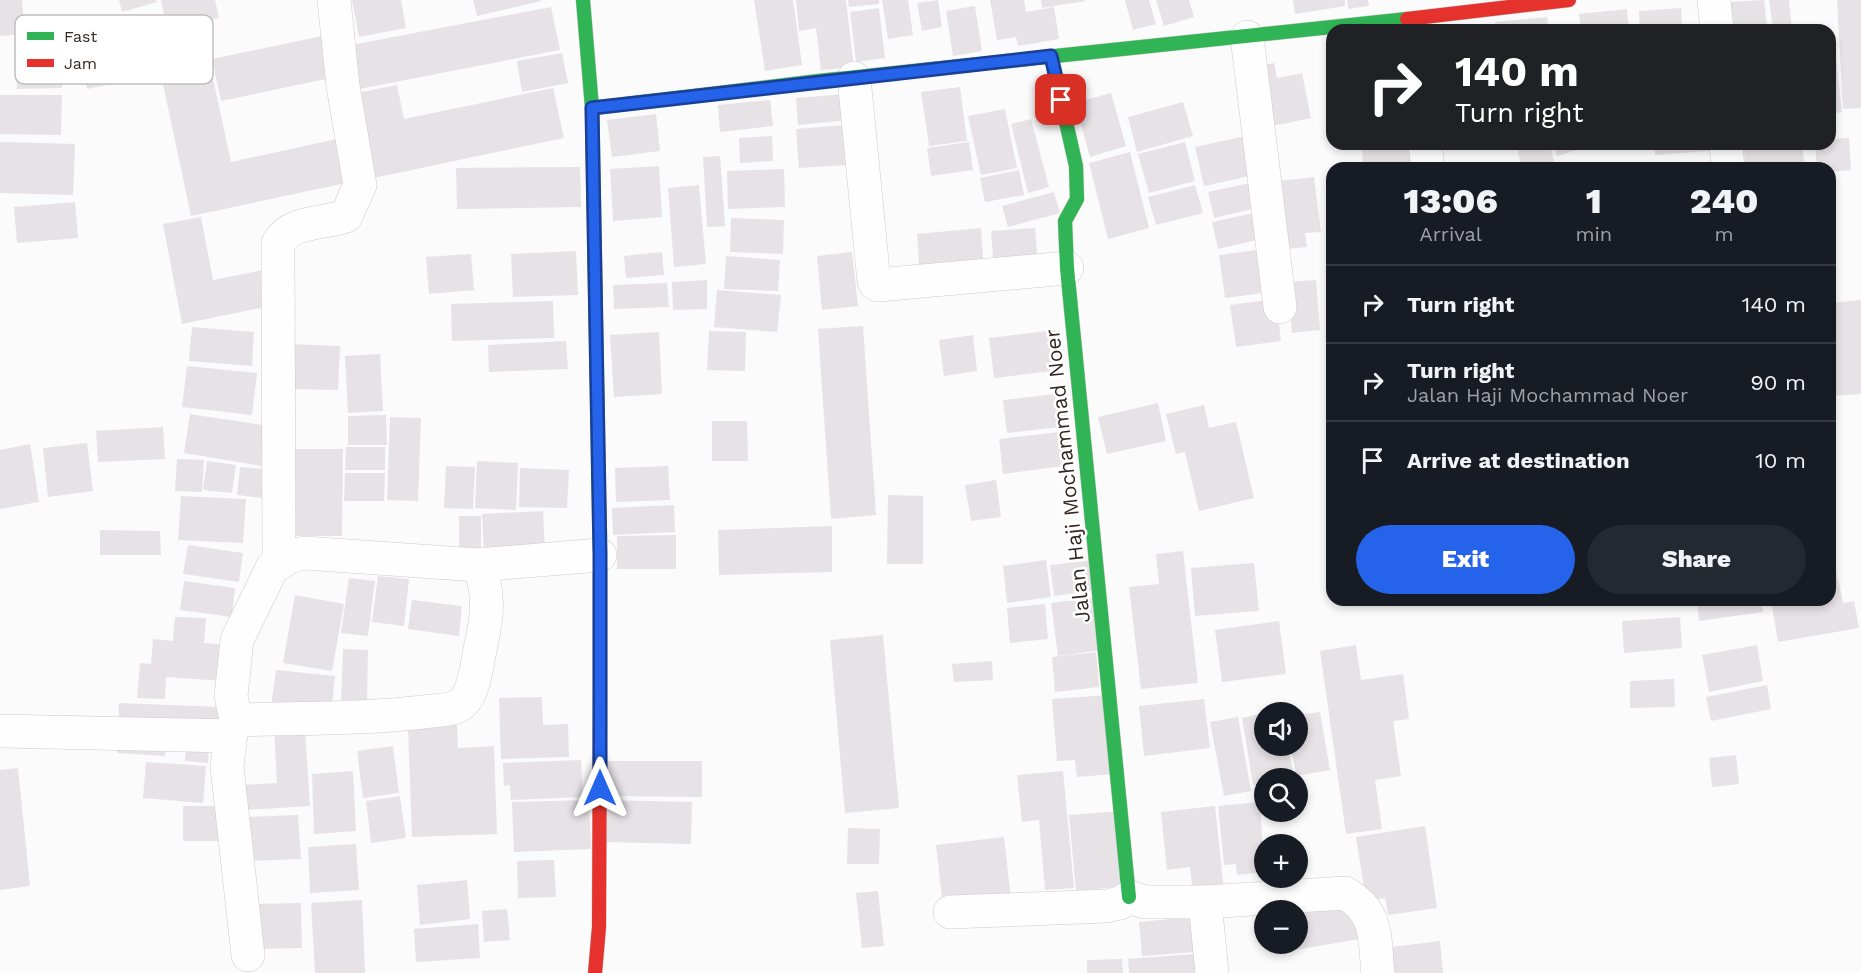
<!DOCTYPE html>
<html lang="en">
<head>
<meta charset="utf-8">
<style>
  body { margin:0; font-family:"Work Sans",sans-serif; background:#242831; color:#f1f3f6; height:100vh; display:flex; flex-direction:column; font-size:22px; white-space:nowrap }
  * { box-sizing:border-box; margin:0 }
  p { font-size:20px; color:#9ea1a6 }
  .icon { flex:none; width:33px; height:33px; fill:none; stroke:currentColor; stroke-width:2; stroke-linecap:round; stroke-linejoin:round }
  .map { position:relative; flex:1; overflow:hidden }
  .sheet { position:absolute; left:1326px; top:162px; width:510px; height:444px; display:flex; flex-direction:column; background:#171b24; border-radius:18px; box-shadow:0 3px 9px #0003 }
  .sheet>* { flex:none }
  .top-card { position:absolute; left:1326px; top:24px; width:510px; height:126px; border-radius:18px; box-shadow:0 3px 9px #0003; background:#202124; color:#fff; overflow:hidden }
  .tools { position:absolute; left:1254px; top:702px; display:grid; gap:12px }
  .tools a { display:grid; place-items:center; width:54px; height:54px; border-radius:50%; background:#171b24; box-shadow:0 3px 9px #0003; font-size:30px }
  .pin { position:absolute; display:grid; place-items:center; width:51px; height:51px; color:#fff; margin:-26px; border-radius:12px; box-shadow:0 3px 9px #0006 }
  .me { position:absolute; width:66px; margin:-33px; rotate:0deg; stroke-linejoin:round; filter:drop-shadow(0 0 4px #0008) }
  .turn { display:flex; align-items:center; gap:21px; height:126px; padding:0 30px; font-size:27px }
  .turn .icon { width:78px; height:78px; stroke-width:2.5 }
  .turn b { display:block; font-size:42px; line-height:51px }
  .eta { display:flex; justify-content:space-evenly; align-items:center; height:102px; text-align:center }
  .eta b { font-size:36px; font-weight:800; line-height:42px }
  .primary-button { display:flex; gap:12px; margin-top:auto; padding:12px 30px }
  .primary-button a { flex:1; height:69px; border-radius:36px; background:#2563eb; color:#fff; font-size:24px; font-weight:800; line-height:69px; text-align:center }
  .primary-button a+a { background:#242831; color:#f1f3f6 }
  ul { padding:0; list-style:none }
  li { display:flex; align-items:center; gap:18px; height:78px; padding:0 30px; border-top:2px solid #363941 }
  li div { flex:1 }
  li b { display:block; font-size:22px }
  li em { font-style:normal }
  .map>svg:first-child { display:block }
</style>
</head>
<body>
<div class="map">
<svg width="1861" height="973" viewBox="0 0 1861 973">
  <rect width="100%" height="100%" fill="#fbfbfb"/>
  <!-- building -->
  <g fill="#e7e2e6">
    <polygon points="0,0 22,0 25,34 0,36"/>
    <polygon points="119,0 156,0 157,2 122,12"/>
    <polygon points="161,0 215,0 219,18 167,29"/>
    <polygon points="352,0 401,0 406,28 359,37"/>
    <polygon points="473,0 541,0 541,1 477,16"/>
    <polygon points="754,0 793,0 802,65 765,71"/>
    <polygon points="796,0 846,0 854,67 821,70 816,28 799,31"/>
    <polygon points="848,0 879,0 879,4 849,7"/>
    <polygon points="882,0 908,0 913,35 888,39"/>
    <polygon points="938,0 942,27 922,31 917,3"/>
    <polygon points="990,0 1024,0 1026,12 1054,7 1059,39 1018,46 1016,37 997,40"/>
    <polygon points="1041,0 1085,0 1085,1 1042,8"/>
    <polygon points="1125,0 1149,0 1156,24 1133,30"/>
    <polygon points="1156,0 1189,0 1194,17 1164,26"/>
    <polygon points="1293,0 1345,0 1345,6 1295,14"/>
    <polygon points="1347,0 1368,0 1369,6 1348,9"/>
    <polygon points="1764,0 1767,27 1733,30 1730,2"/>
    <polygon points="1769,0 1789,0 1792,30 1773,30"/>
    <polygon points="1837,0 1861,0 1861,108 1843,109"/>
    <polygon points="975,6 982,51 953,56 946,11"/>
    <polygon points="551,7 560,50 354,90 346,46"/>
    <polygon points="879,8 885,58 856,62 850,12"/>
    <polygon points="1681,8 1682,30 1640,30 1639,11"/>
    <polygon points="1627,9 1629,30 1581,30 1579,14"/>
    <polygon points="1547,17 1549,30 1496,30 1495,22"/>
    <polygon points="327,35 336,77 221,101 212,59"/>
    <polygon points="1834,39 1842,112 1830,114 1830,40"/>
    <polygon points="114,46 122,82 87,89 79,53"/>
    <polygon points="562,53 568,83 522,92 517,61"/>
    <polygon points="61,54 62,88 17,89 16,55"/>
    <polygon points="209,60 231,162 341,138 351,182 191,216 160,70"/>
    <polygon points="1274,63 1277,78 1302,73 1311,118 1267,127 1255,67"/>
    <polygon points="397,85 404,119 553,88 564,138 369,179 351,94"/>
    <polygon points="960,87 967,141 929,146 921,92"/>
    <polygon points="1111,93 1126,146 1090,157 1075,103"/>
    <polygon points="846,94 849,120 798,125 796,98"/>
    <polygon points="0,95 62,95 61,135 0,134"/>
    <polygon points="770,100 773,126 720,132 718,105"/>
    <polygon points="1183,102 1193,136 1137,152 1128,117"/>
    <polygon points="1005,109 1017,168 981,175 968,116"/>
    <polygon points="656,114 660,151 612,157 607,120"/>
    <polygon points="1031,119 1049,187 1028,193 1011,124"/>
    <polygon points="845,125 847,165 799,168 796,129"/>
    <polygon points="1250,135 1259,174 1204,186 1195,147"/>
    <polygon points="772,136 773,161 740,163 739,138"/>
    <polygon points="1849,138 1851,170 1830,172 1830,168 1817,168 1815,144 1830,144 1830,139"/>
    <polygon points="0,142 75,144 73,195 0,193"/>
    <polygon points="969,142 973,170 931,176 927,148"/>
    <polygon points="1185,142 1195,181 1149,193 1138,154"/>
    <polygon points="1362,144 1412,144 1414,168 1363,168"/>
    <polygon points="1516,144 1550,144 1554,162 1522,168"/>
    <polygon points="1553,144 1588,144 1589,146 1557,156"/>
    <polygon points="1655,144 1722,144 1722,150 1655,155"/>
    <polygon points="1743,144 1802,144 1805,168 1746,168"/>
    <polygon points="1130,152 1149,228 1108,239 1089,163"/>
    <polygon points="720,156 725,226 707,227 703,157"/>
    <polygon points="659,166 662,217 613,221 610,169"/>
    <polygon points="580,167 581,207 457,209 456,168"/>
    <polygon points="784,169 785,207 728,209 727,171"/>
    <polygon points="1019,170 1024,195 985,202 980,178"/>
    <polygon points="1314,177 1321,232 1305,233 1307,247 1286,249 1279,181"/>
    <polygon points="1255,182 1261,207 1214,218 1208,192"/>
    <polygon points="699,185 706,264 674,267 668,188"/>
    <polygon points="1195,185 1203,213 1156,225 1148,197"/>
    <polygon points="1054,192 1060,213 1008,227 1002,206"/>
    <polygon points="75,202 78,238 17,243 14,207"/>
    <polygon points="1258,212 1265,238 1218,249 1212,222"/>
    <polygon points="201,217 213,280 263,270 270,306 182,324 163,224"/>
    <polygon points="731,218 784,220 783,254 730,252"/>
    <polygon points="981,228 984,270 920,276 917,234"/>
    <polygon points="1035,228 1038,268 994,272 991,231"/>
    <polygon points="1264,249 1270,292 1225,298 1219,255"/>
    <polygon points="576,251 578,295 513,297 511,254"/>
    <polygon points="662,252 664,275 626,278 624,256"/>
    <polygon points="852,252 858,306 822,310 817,256"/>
    <polygon points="471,254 474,290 429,294 426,257"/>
    <polygon points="726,256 780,260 778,291 724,289"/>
    <polygon points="707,280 707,309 673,310 672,282"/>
    <polygon points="1316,280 1320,330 1292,333 1288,282"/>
    <polygon points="667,283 669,307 614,309 613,285"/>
    <polygon points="717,290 781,295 777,332 714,327"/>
    <polygon points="1276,299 1281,341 1236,347 1230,305"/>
    <polygon points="1861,300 1861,394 1830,396 1830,303"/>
    <polygon points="553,301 554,338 452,341 451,304"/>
    <polygon points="863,326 876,515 831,519 818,329"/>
    <polygon points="192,327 254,332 252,366 189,361"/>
    <polygon points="1056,330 1061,370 994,378 989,338"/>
    <polygon points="709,331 746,332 745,371 707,370"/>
    <polygon points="659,332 662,394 614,397 610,335"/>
    <polygon points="973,335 977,371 944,376 939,340"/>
    <polygon points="566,341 568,369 489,372 488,345"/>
    <polygon points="290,344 340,346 338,390 288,389"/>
    <polygon points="380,354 383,411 348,413 345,356"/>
    <polygon points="187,366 257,373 252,415 182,407"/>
    <polygon points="1064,393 1068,426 1007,433 1003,400"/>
    <polygon points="1158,403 1166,441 1107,454 1098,417"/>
    <polygon points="1204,405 1209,428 1236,422 1254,498 1199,511 1185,452 1176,454 1166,414"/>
    <polygon points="190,414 269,426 262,466 184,453"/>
    <polygon points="386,415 387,445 348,445 348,416"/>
    <polygon points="390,417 421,418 418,501 387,500"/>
    <polygon points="712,421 747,421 748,461 712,461"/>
    <polygon points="163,427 165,459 98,462 96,431"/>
    <polygon points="1067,431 1071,465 1003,474 999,439"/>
    <polygon points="87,443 93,491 48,497 43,448"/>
    <polygon points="30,444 39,502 0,509 0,450"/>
    <polygon points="346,447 385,447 385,470 345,470"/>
    <polygon points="294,449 343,449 342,536 294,536"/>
    <polygon points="177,459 204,460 202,492 175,491"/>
    <polygon points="207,461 236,465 232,493 203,490"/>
    <polygon points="477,461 518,463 516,510 475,508"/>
    <polygon points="446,466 475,467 473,509 444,508"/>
    <polygon points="668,466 670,500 616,502 615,468"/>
    <polygon points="240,467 274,470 270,499 237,495"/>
    <polygon points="520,468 569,470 567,508 519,507"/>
    <polygon points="345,473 385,473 384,501 344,501"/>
    <polygon points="996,480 1001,517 971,521 965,485"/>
    <polygon points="888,495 923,496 923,564 887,564"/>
    <polygon points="181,496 246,499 243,543 178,540"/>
    <polygon points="674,505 675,532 613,535 612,508"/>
    <polygon points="543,511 545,549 484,552 482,514"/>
    <polygon points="459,516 481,516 481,553 459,554"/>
    <polygon points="1830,520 1837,577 1830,577"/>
    <polygon points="832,526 832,572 719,575 718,530"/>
    <polygon points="100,530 160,531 161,555 100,555"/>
    <polygon points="676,535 676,569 617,569 617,536"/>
    <polygon points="188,545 243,553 239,582 183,574"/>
    <polygon points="1183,551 1198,683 1141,689 1129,587 1159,584 1156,554"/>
    <polygon points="1046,560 1051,597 1007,603 1003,566"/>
    <polygon points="1093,560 1097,590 1054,596 1050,565"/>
    <polygon points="1254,563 1259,611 1195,616 1191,568"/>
    <polygon points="378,576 409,579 404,626 372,622"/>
    <polygon points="349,578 375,581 368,636 341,633"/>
    <polygon points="1838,578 1843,603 1854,601 1859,628 1778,642 1771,600 1830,600 1830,579"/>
    <polygon points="184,581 235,588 232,617 180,610"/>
    <polygon points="295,595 344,604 332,671 283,663"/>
    <polygon points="1095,597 1101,650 1058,656 1051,603"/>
    <polygon points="412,600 462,606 459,636 408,629"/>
    <polygon points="1697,600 1761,600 1763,612 1699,621"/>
    <polygon points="1045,604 1048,639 1010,643 1007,608"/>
    <polygon points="175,617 206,618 204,643 226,645 224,681 166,677 165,699 137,698 140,663 151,664 153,639 173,641"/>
    <polygon points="1680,617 1682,648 1624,653 1622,621"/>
    <polygon points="1279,621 1286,674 1222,682 1215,630"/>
    <polygon points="883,635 899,808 845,813 830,640"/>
    <polygon points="1356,645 1361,680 1403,674 1409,719 1393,721 1401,776 1375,780 1382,829 1346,834 1320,651"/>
    <polygon points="1757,645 1763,681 1709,692 1702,655"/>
    <polygon points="343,649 368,650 367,701 341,700"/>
    <polygon points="1096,652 1099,687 1055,692 1052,657"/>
    <polygon points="992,661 993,680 954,682 952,664"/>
    <polygon points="276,670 335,676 331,714 271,707"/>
    <polygon points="1674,679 1675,707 1630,708 1630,681"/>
    <polygon points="1767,685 1771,709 1711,721 1706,697"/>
    <polygon points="1108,695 1115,774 1077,777 1075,760 1057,761 1052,699"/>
    <polygon points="542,697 543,725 568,724 569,757 501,759 499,698"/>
    <polygon points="1204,699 1210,748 1144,756 1139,706"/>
    <polygon points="119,703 220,707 218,733 118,729"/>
    <polygon points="1320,712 1330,770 1296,776 1291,746 1298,746 1298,715"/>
    <polygon points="1264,713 1264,746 1288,746 1294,777 1264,778 1264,783 1253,785 1242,718"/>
    <polygon points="1238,717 1251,791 1224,796 1210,722"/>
    <polygon points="457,725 458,748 494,746 497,834 412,837 408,727"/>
    <polygon points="305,728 310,806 244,810 243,785 277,783 274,729"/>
    <polygon points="118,735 166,738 165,756 117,753"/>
    <polygon points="187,737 209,739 208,763 185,761"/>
    <polygon points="393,746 399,793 363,798 357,751"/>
    <polygon points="1736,755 1739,784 1712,787 1709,758"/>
    <polygon points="581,760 583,797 511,800 510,785 504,786 503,763"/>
    <polygon points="606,761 702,761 702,797 605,796"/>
    <polygon points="146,762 206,766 203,803 143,798"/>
    <polygon points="18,768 30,886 0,890 0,770"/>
    <polygon points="353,771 356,831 314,834 312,774"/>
    <polygon points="1063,771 1074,888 1045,890 1039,820 1022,822 1017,775"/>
    <polygon points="400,796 406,838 371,843 366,801"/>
    <polygon points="589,800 591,849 514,852 512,802"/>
    <polygon points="605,800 692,802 691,844 604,842"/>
    <polygon points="1260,802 1264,872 1237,875 1236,864 1224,865 1218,806"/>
    <rect x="183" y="806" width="40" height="35"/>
    <polygon points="1215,806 1224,891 1193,894 1190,867 1167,870 1161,812"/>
    <polygon points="1120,811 1127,886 1076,891 1069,815"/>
    <polygon points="298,815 301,859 249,861 247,817"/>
    <polygon points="1425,826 1437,908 1388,915 1385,898 1366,901 1356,837"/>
    <polygon points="848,828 880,829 879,864 847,864"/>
    <polygon points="1004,837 1011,899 943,907 936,845"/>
    <polygon points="356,844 359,890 310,893 308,847"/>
    <polygon points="554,860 556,897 518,898 517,861"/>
    <polygon points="467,880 470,919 420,925 417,885"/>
    <polygon points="878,891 884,946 862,948 856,893"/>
    <polygon points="362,900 365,973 315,973 311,903"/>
    <polygon points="301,903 302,948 255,949 254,904"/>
    <polygon points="1354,904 1360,939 1295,950 1298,914"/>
    <polygon points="507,909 510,940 484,942 482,911"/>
    <polygon points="1191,917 1194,952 1142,956 1139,922"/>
    <polygon points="478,924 480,958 416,962 414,929"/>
    <polygon points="1440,941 1443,973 1386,973 1383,948"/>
    <polygon points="1194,954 1196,973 1129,973 1128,959"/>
    <polygon points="1122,959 1123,973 1087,973 1087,960"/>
  </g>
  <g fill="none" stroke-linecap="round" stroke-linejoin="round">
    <!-- street casing -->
    <g stroke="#d0cbc7" stroke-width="34">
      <g id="street">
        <polyline points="1714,0 1717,30"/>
        <polyline points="1247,37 1280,307"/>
        <polyline points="854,78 874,282 878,285 1067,268"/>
        <polyline points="1425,144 1428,168"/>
        <polyline points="1726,144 1728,168"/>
        <path d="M279,562L278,243C291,220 324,224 346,216L360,185L343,86L334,0"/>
        <path d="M236,720C299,718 362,719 424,712C435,710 450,711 460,705C475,695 477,662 481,645C487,619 491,589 477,565"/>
        <polyline points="0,731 231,736"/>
        <path d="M1205,902L1345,893C1379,913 1374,937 1378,973"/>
        <polyline points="950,912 1107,906 1120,903 1129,897 1145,902 1205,902 1212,973"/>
        <polyline points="248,955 227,767 231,733 236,720 231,696 237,640 272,568 291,556 305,553 477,565 600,555"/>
      </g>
    </g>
    <!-- fast casing -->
    <g stroke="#d0cbc7" stroke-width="15">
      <g id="fast">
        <polyline points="583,0 592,108 600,555 600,696"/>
        <polyline points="1051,56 1076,166 1077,199 1065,221 1067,268 1129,897"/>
        <polyline points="592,108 818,81 1407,19"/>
      </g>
    </g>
    <!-- jam casing -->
    <g stroke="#d0cbc7" stroke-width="15">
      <g id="jam">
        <polyline points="1407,19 1569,0"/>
        <polyline points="595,973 599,927 600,696"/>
      </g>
    </g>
    <!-- street -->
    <use href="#street" stroke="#fefefe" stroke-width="33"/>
    <!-- fast -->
    <use href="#fast" stroke="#30b455" stroke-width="14"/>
    <!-- jam -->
    <use href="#jam" stroke="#e5322d" stroke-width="14"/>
  </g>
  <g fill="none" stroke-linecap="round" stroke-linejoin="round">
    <!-- route casing -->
    <g stroke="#184099" stroke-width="15">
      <polyline id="route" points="600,788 600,555 592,108 1051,56 1061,100"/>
    </g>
    <!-- route -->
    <use href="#route" stroke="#2563eb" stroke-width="10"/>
  </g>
  <g text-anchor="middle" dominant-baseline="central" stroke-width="5" stroke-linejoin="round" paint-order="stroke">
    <!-- street labels -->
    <g font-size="21" fill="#322721" stroke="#fff">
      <text transform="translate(1067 476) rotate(-96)">Jalan Haji Mochammad Noer</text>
    </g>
  </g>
  <!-- legend -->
  <rect x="15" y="15" width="198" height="69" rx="9" fill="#fff" stroke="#c2bebc" stroke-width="1.5"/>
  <rect x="27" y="32" width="27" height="8" fill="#30b455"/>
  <rect x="27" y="59" width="27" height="8" fill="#e5322d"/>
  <g font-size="16" fill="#322721">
    <text x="64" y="42">Fast</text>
    <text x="64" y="69">Jam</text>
  </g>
</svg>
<div class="tools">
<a><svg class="icon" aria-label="sound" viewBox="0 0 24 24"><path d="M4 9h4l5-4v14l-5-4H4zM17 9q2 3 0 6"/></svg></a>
<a><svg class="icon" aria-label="search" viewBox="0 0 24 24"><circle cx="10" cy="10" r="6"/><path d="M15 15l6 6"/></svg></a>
<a>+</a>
<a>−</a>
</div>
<div class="pin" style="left:1061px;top:100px;background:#d93025"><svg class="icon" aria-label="arrive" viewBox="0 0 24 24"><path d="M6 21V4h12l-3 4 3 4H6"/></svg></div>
<svg class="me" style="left:600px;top:788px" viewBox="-20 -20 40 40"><path d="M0-17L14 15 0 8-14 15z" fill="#2563eb" stroke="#fff" stroke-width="4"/></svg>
<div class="top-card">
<div class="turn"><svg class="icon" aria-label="right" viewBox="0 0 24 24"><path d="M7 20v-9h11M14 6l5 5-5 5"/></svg><div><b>140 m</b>Turn right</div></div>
</div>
<section class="sheet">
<div class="eta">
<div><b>13:06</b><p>Arrival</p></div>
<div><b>1</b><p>min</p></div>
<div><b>240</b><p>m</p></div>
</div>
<ul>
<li><svg class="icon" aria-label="right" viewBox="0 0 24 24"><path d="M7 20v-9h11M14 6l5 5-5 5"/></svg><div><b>Turn right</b></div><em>140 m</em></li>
<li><svg class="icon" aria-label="right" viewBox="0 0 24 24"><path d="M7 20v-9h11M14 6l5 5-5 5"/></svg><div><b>Turn right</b><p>Jalan Haji Mochammad Noer</p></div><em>90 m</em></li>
<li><svg class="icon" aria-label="arrive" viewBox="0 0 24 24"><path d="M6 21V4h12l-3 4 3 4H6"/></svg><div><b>Arrive at destination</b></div><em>10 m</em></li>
</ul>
<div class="primary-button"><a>Exit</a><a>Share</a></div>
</section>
</div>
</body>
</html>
